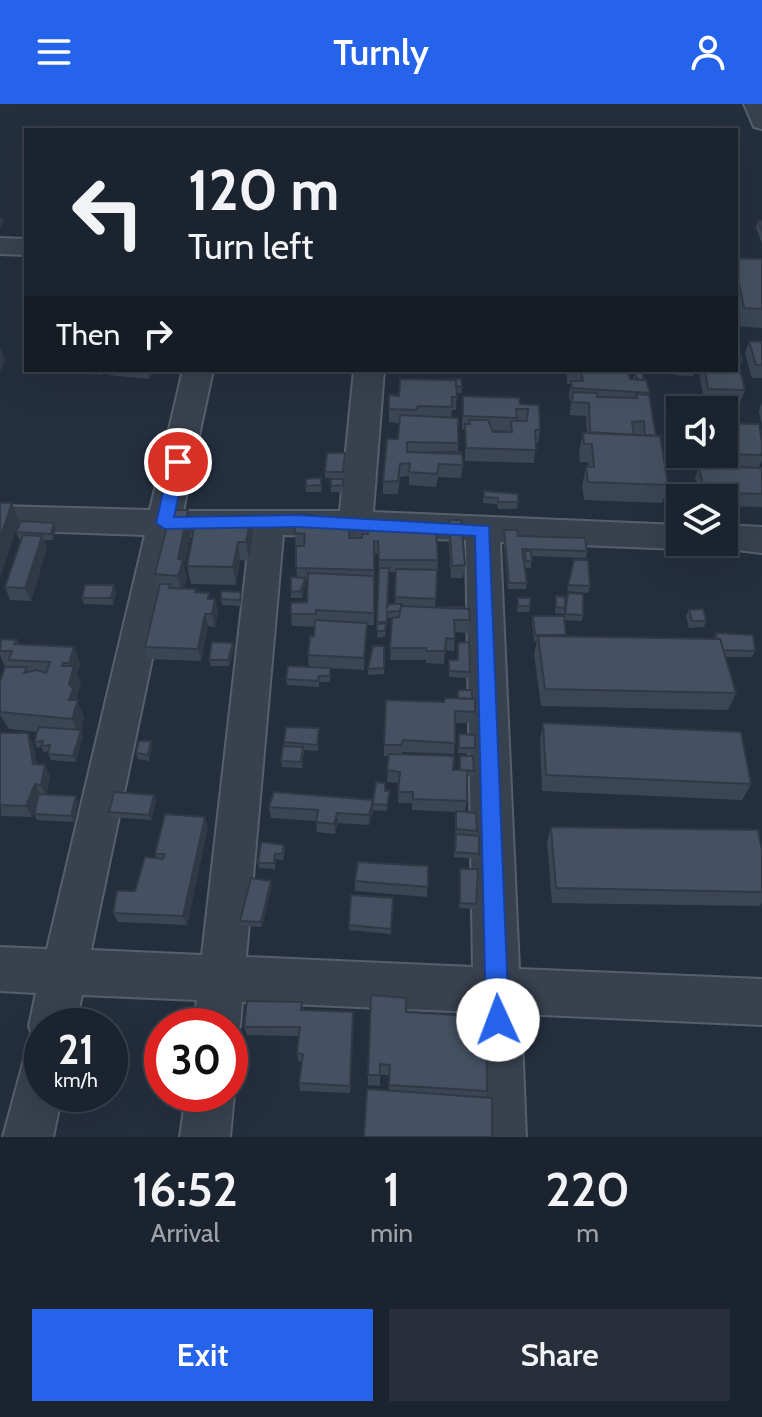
<!DOCTYPE html>
<html lang="en">
<head>
<meta charset="utf-8">
<style>
  body { margin:0; font-family:Cabin,sans-serif; background:#282f3a; color:#f1f3f6; height:100vh; display:flex; flex-direction:column; font-size:30px; white-space:nowrap }
  * { box-sizing:border-box; margin:0 }
  p { font-size:26px; color:#a0a4aa }
  .icon { flex:none; width:44px; height:44px; fill:none; stroke:currentColor; stroke-width:2; stroke-linecap:round; stroke-linejoin:round }
  .map { position:relative; height:1033px; overflow:hidden }
  .details { display:flex; flex-direction:column; background:#1b232e; flex:1 }
  .details>* { flex:none }
  .hud { position:absolute; left:24px; top:24px; width:714px; height:244px; border-radius:0px; box-shadow:0 8px 32px #0002,0 0 0 2px #39404a; background:#1b232e; color:#f1f3f6; overflow:hidden }
  .tools { position:absolute; left:666px; top:292px; display:grid; gap:16px }
  .tools a { display:grid; place-items:center; width:72px; height:72px; border-radius:0px; background:#1b232e; box-shadow:0 8px 32px #0002,0 0 0 2px #39404a; font-size:40px }
  .speed { position:absolute; left:24px; top:904px; display:flex; gap:16px; font-size:40px; font-weight:700; text-align:center }
  .speed>* { display:grid; place-content:center; width:104px; height:104px; border-radius:50%; background:#1b232e; box-shadow:0 8px 32px #0002,0 0 0 2px #39404a; line-height:1 }
  .speed small { font-size:20px; font-weight:400 }
  .speed .limit { border:12px solid #d22; background:#fff; color:#111 }
  .pin { position:absolute; display:grid; place-items:center; width:68px; height:68px; color:#fff; margin:-34px; border:4px solid #fff; border-radius:50%; box-shadow:0 2px 8px #0007 }
  .me { position:absolute; width:88px; margin:-44px; rotate:358deg; stroke-linejoin:round; filter:drop-shadow(0 0 6px #0008) }
  .turn { display:flex; align-items:center; gap:28px; height:168px; padding:0 32px; font-size:36px }
  .turn .icon { width:104px; height:104px; stroke-width:2.5 }
  .turn b { display:block; font-size:56px; line-height:68px }
  .then { display:flex; align-items:center; height:76px; padding:0 32px; background:#0003; gap:16px; font-size:30px }
  .eta { display:flex; justify-content:space-evenly; align-items:center; height:136px; text-align:center }
  .eta b { font-size:48px; font-weight:600; line-height:56px }
  .cta { display:flex; gap:16px; margin-top:auto; padding:16px 32px }
  .cta a { flex:1; height:92px; border-radius:0px; background:#2563eb; color:#fff; font-size:32px; font-weight:600; line-height:92px; text-align:center }
  .cta a+a { background:#282f3a; color:#f1f3f6 }
  header { display:flex; justify-content:space-between; align-items:center; height:104px; padding:0 32px; background:#2563eb; color:#fff; font-size:36px; font-weight:600 }
  .map>svg:first-child { display:block }
</style>
</head>
<body>
<header><svg class="icon" aria-label="menu" viewBox="0 0 24 24"><path d="M4 6h16M4 12h16M4 18h16"/></svg>Turnly<svg class="icon" aria-label="person" viewBox="0 0 24 24"><circle cx="12" cy="8" r="4"/><path d="M4 21q1-7 8-7t8 7"/></svg></header>
<div class="map">
<svg width="762" height="1033" viewBox="0 0 762 1033">
  <rect width="100%" height="100%" fill="#242f3e"/>
  <g fill="none" stroke-linecap="round" stroke-linejoin="round">
    <!-- minor casing -->
    <g stroke="#565f6c" stroke-width="4">
      <g id="minor">
        <polygon points="744,0 762,0 762,25 754,23"/>
        <polygon points="0,134 26,135 26,151 0,150"/>
        <path d="M183,266H213L183,407H340L354,266H384L373,408L680,421V438H694L680,445L500,438L519,865L762,875V921L521,910L526,1033H476L474,908L242,898L240,922L230,940V922H194L197,896L82,891L75,922H42V941L35,939L29,922L36,889L0,887V843L47,845L145,431L0,426V402L150,406ZM178,431H250L202,851L91,846ZM283,431L466,436L473,863L246,853Z"/>
        <polygon points="724,421 762,423 762,449 712,443 709,438 724,438"/>
        <polygon points="42,945 42,990 62,990 53,1033 3,1033 25,952"/>
        <polygon points="230,980 234,990 230,1033 180,1033 186,990 230,990"/>
      </g>
    </g>
    <!-- minor -->
    <use href="#minor" fill="#38414e" fill-rule="evenodd"/>
  </g>
  <!-- wall -->
  <g fill="#3b4654" fill-rule="evenodd">
    <polygon points="758,117 762,117 762,140 756,123"/>
    <polygon points="736,154 762,155 762,224 738,222 736,211"/>
    <polygon points="749,237 762,238 762,274 752,274 745,250"/>
    <polygon points="736,238 742,257 739,264 745,286 740,299 704,298 700,274 701,268 694,268 693,272 675,271 674,266 736,266"/>
    <polygon points="54,266 103,266 101,271"/>
    <polygon points="108,266 153,266 149,275 109,271"/>
    <polygon points="557,266 632,266 630,272 629,272 630,275 633,275 634,268 644,276 650,289 649,292 656,332 668,381 662,399 584,396 582,382 586,363 589,363 588,358 580,358 579,347 583,329 587,329 586,312 570,311 571,297 570,297 569,290 571,280 567,280 567,270 558,269"/>
    <polygon points="400,275 462,283 461,289 457,289 456,306 452,306 451,314 458,339 458,348 463,361 461,374 438,373 436,383 409,381 409,372 400,373 398,390 383,390 383,378 398,335 399,319 389,318 389,291 399,292"/>
    <path d="M463,292L520,300L539,301L540,326L538,339H536L534,359L465,357V325H462ZM492,326L510,327L509,328H493Z"/>
    <polygon points="762,297 762,323 759,307"/>
    <polygon points="762,339 762,356 759,363 762,364 762,403 724,402 724,394 699,394 695,374 699,362 706,362 704,350 724,350"/>
    <polygon points="345,349 344,375 325,374 325,368"/>
    <polygon points="683,350 702,350 700,358 684,356"/>
    <rect x="331" y="375" width="12" height="13"/>
    <polygon points="322,381 321,388 306,388 306,382"/>
    <polygon points="484,387 518,398 517,405 498,405 497,400 483,399"/>
    <path d="M312,416L350,434H360V430H357L356,417L369,421L392,422L438,456L435,504L470,516L468,529L455,528L454,547L445,546L444,560L426,559V556H390L392,514H387L385,533L377,534L379,464L378,450L374,449V521H367L364,566L330,564V578H319V583L287,581L286,575L309,563L308,551L314,532L315,523L292,522L291,510L307,498L308,476H305L306,481L302,494H291V488L297,474L295,429ZM389,468H396L395,500L388,503Z"/>
    <polygon points="449,416 465,461 463,474 451,474 448,429"/>
    <polygon points="209,421 253,430 249,457 240,456 236,481 191,480 187,462"/>
    <polygon points="56,425 53,436 44,436 47,444 31,497 10,496 5,483 21,435 19,435 16,428"/>
    <polygon points="192,425 184,463 187,474 184,484 211,495 215,495 218,508 215,523 208,522 201,557 149,555 145,543 159,483 155,470"/>
    <polygon points="504,426 518,432 587,447 586,454 531,452 531,464 525,464 524,452 523,452 527,479 526,485 508,485 503,432"/>
    <polygon points="574,456 590,482 588,489 567,487"/>
    <polygon points="114,481 116,488 113,501 84,500 82,494"/>
    <polygon points="568,489 583,511 582,517 565,516 566,533 714,535 716,529 755,547 752,553 725,553 736,589 728,606 541,602 534,550 537,537 534,537 532,518 533,512 564,512"/>
    <polygon points="556,492 565,504 564,510 555,509"/>
    <polygon points="242,494 241,502 222,501 221,495"/>
    <polygon points="518,494 530,502 529,508 517,508"/>
    <polygon points="689,506 706,517 704,523 689,524 686,512"/>
    <polygon points="17,536 19,540 74,543 80,560 77,571 81,579 76,594 84,613 81,626 83,632 76,658 51,656 48,650 49,647 44,648 41,643 37,644 34,638 37,628 9,625 0,611 0,578 5,563 0,551 0,539"/>
    <polygon points="233,539 234,545 229,562 211,562 209,556"/>
    <polygon points="384,542 384,570 368,571 368,565"/>
    <polygon points="449,556 470,568 470,574 449,573"/>
    <polygon points="472,595 475,608 473,619 455,619 454,650 402,648 402,650 453,666 460,666 460,652 474,667 474,673 467,672 467,697 465,708 477,727 479,750 478,755 454,753 456,708 412,706 412,699 398,699 399,679 387,678 389,652 384,652 384,641 444,598"/>
    <polygon points="543,619 751,680 742,696 542,687 540,636"/>
    <polygon points="0,629 33,640 37,660 50,672 46,691 76,692 78,698 74,718 37,716 34,710 36,702 32,713 1,712"/>
    <polygon points="319,630 318,647 304,646 302,664 282,663 281,657 284,638"/>
    <polygon points="459,630 475,644 474,650 458,649"/>
    <polygon points="152,643 149,657 138,655 136,649"/>
    <polygon points="385,687 390,687 387,707 373,706 373,700"/>
    <polygon points="154,691 156,696 151,716 111,713 109,708"/>
    <polygon points="373,696 373,707 369,721 338,719 335,730 317,728 316,717 271,714 269,703"/>
    <polygon points="208,723 187,821 118,818 113,809 135,787 157,754 155,750"/>
    <polygon points="551,723 762,747 762,799 760,802 552,799 547,738"/>
    <polygon points="284,741 285,746 283,756 276,755 275,765 259,764 258,759"/>
    <polygon points="428,762 427,793 355,787 355,777"/>
    <polygon points="460,765 476,800 476,805 459,804"/>
    <polygon points="272,782 262,823 241,822 240,817"/>
    <polygon points="393,794 391,830 349,826 349,821"/>
    <polygon points="302,898 303,906 353,908 350,989 300,987 299,979 302,958 298,957 297,949 299,932 247,931 244,923"/>
    <polygon points="406,908 487,987 485,994 389,986 389,971 380,971 380,982 368,981 368,971"/>
  </g>
  <!-- shaded-wall -->
  <g fill="#303945">
    <polygon points="2,112 4,118 0,124 0,114"/>
    <polygon points="0,243 5,256 1,267 0,265"/>
    <polygon points="147,266 153,266 149,275"/>
    <polygon points="12,399 19,418 0,474 0,434"/>
    <polygon points="188,406 192,425 184,463 187,474 182,490 178,472 178,455"/>
    <polygon points="251,412 253,430 249,457 246,438"/>
    <polygon points="54,419 56,425 53,436 51,430"/>
    <polygon points="42,432 47,444 31,497 25,484"/>
    <polygon points="238,438 240,456 236,481 233,463"/>
    <polygon points="305,474 306,481 302,494 301,487"/>
    <polygon points="114,481 116,488 113,501 111,494"/>
    <polygon points="215,495 218,508 215,523 212,510"/>
    <polygon points="205,510 208,522 201,557 198,545"/>
    <polygon points="367,519 367,531 364,566 364,554"/>
    <polygon points="233,539 234,545 229,562 228,556"/>
    <polygon points="74,543 80,560 77,571 81,579 76,594 84,613 79,631 72,615 62,562 63,559 70,576 73,567 69,559"/>
    <polygon points="81,626 83,632 76,658 73,652"/>
    <polygon points="28,629 33,640 39,671 33,660"/>
    <polygon points="151,637 152,643 149,657 148,651"/>
    <polygon points="45,661 50,672 46,692 41,681"/>
    <polygon points="35,680 41,691 32,713 26,702"/>
    <polygon points="154,691 156,696 151,716 149,711"/>
    <polygon points="76,692 78,698 74,718 71,712"/>
    <polygon points="373,696 373,707 369,721 369,711"/>
    <polygon points="337,709 338,719 335,730 334,720"/>
    <polygon points="205,713 208,723 187,821 183,812"/>
    <polygon points="271,777 272,782 262,823 261,818"/>
    <polygon points="353,908 354,916 350,989 350,982"/>
  </g>
  <!-- building -->
  <g fill="#455162" stroke="#303945" stroke-width="2">
    <polygon points="758,117 762,117 762,128"/>
    <polygon points="736,154 762,155 762,205 744,204 736,163"/>
    <polygon points="749,237 762,238 762,261 756,261"/>
    <polygon points="736,238 737,238 742,257 736,256"/>
    <polygon points="736,262 739,262 745,286 708,285 705,266 736,266"/>
    <polygon points="570,266 628,266 630,275 646,276 650,289 572,284 571,277 583,277 581,267"/>
    <polygon points="634,268 642,268 644,276 637,275"/>
    <polygon points="400,275 456,276 457,293 452,293 452,303 418,302 416,306 389,305 389,291 399,292"/>
    <polygon points="449,275 461,275 462,283 456,282 456,276"/>
    <polygon points="573,288 597,289 597,293 637,294 636,290 649,291 656,332 645,331 644,317 632,318 634,331 590,328 589,299 572,298"/>
    <polygon points="463,292 519,294 520,300 539,301 540,326 535,326 536,346 466,344 465,320 470,320 469,316 488,316 493,328 512,328 511,317 527,317 528,305 516,305 517,314 463,312"/>
    <polygon points="400,311 458,314 458,339 407,338 407,348 462,350 463,361 439,360 437,370 409,368 410,359 400,360 398,377 383,378 387,335 398,335"/>
    <polygon points="724,319 759,320 762,339 762,351 724,350"/>
    <polygon points="583,329 660,332 668,381 588,378 586,363 594,363 592,340 584,340"/>
    <polygon points="430,348 461,348 461,349"/>
    <polygon points="327,349 345,349 343,368 325,368"/>
    <polygon points="699,362 762,364 762,390 704,388"/>
    <polygon points="321,374 321,381 306,382 306,375"/>
    <polygon points="331,375 343,375 343,381 331,382"/>
    <polygon points="484,387 518,390 518,398 498,398 498,394 484,393"/>
    <polygon points="0,399 12,399 0,434"/>
    <polygon points="171,406 188,406 178,455 183,456 178,472 155,470"/>
    <polygon points="296,410 312,411 312,416 349,417 349,434 362,434 362,430 368,430 368,421 377,421 377,418 392,418 392,422 436,426 438,456 379,456 378,437 374,437 374,466 296,464 296,442 304,442 305,430 295,429"/>
    <polygon points="237,411 251,412 246,438 238,438 233,463 187,462 194,424 209,421 209,417 235,416"/>
    <polygon points="449,416 461,416 465,461 452,462"/>
    <polygon points="21,417 54,419 51,430 16,428"/>
    <polygon points="356,417 369,418 368,427 360,427 360,423 356,423"/>
    <polygon points="504,426 517,426 518,432 585,434 587,447 522,445 527,479 509,479"/>
    <polygon points="23,431 42,432 25,484 5,483"/>
    <polygon points="525,447 531,447 532,457 526,457"/>
    <polygon points="574,456 588,456 590,482 568,481"/>
    <polygon points="379,464 389,464 387,503 389,500 402,500 400,507 387,508 387,518 377,518"/>
    <polygon points="396,465 437,466 436,495 395,493"/>
    <polygon points="308,469 374,472 374,509 316,506 316,510 291,510 291,499 307,498"/>
    <polygon points="291,473 305,474 301,487 291,488"/>
    <polygon points="160,480 170,480 169,484 196,485 195,488 209,489 208,495 215,495 212,510 205,510 198,545 145,543"/>
    <polygon points="85,481 114,481 111,494 82,494"/>
    <polygon points="221,487 241,488 240,496 221,495"/>
    <polygon points="568,489 583,490 583,511 565,510"/>
    <polygon points="556,492 565,493 565,504 556,503"/>
    <rect x="518" y="494" width="12" height="8"/>
    <polygon points="401,502 469,505 470,516 454,516 455,535 446,534 445,547 427,547 426,544 390,544 392,514 399,513"/>
    <rect x="445" y="503" width="20" height="1"/>
    <polygon points="703,505 706,517 692,517 689,506"/>
    <polygon points="533,512 564,512 566,531 535,531"/>
    <polygon points="315,516 367,519 364,554 308,551 310,532 314,532"/>
    <polygon points="386,519 385,527 377,527 377,520"/>
    <polygon points="716,529 753,531 755,547 723,546 720,535 717,535"/>
    <polygon points="538,532 720,535 736,589 545,585"/>
    <polygon points="1,535 17,536 14,540 74,543 69,559 63,559 62,562 74,562 69,580 73,585 69,596 78,596 72,615 0,608 0,578 5,563 27,563 24,569 36,566 46,569 50,558 9,556 12,547 0,547"/>
    <polygon points="212,538 233,539 228,556 209,556"/>
    <polygon points="469,538 470,568 449,567 449,556 458,556 458,539"/>
    <polygon points="373,542 384,542 384,564 368,565"/>
    <polygon points="288,562 330,564 330,572 319,572 318,577 286,575"/>
    <polygon points="458,586 472,586 472,595 458,594"/>
    <polygon points="445,594 475,595 475,608 455,607 455,639 403,636 401,641 384,641 386,596 444,598"/>
    <polygon points="543,619 741,628 751,680 546,671"/>
    <polygon points="39,623 81,626 73,652 48,650 50,641 41,642 43,637 34,638"/>
    <polygon points="286,623 319,624 317,641 284,638"/>
    <polygon points="0,629 28,629 33,660 45,661 41,681 35,680 26,702 0,701"/>
    <polygon points="459,630 475,631 475,644 459,644"/>
    <polygon points="139,637 151,637 148,651 136,649"/>
    <polygon points="283,642 303,643 301,658 281,657"/>
    <polygon points="389,650 454,652 453,666 467,666 467,697 413,695 413,688 398,688 400,668 387,666"/>
    <polygon points="460,652 473,652 474,667 460,666"/>
    <polygon points="376,678 385,679 385,687 390,687 387,701 373,700"/>
    <polygon points="114,688 154,691 149,711 109,708"/>
    <polygon points="274,688 373,696 369,711 337,709 334,720 316,718 318,706 269,703"/>
    <polygon points="39,690 76,692 71,712 34,710"/>
    <polygon points="456,707 476,709 477,727 456,725"/>
    <polygon points="165,710 205,713 183,812 113,809 117,787 135,787 145,753 163,755 165,750 155,750"/>
    <polygon points="551,723 758,726 762,747 762,788 556,784"/>
    <polygon points="456,730 479,732 479,750 455,748"/>
    <polygon points="261,738 284,741 282,750 275,750 274,759 258,759"/>
    <polygon points="358,758 428,762 428,783 355,777"/>
    <polygon points="460,765 478,765 476,800 460,799"/>
    <polygon points="251,774 271,777 261,818 240,817"/>
    <polygon points="351,791 393,794 391,825 349,821"/>
    <polygon points="371,891 406,894 406,908 486,913 487,987 389,981 390,961 380,960 380,971 368,971"/>
    <polygon points="247,897 302,898 301,906 353,908 350,982 299,979 303,950 297,949 300,923 244,923"/>
    <polygon points="367,985 492,994 492,1033 364,1033"/>
  </g>
  <!-- route -->
  <polygon fill="#2563eb" stroke="#184099" stroke-width="2" points="178,352 186,358 174,413 297,411 489,422 509,916 506,924 498,927 489,924 486,916 475,432 297,423 165,425 156,419 170,358"/>
</svg>
<div class="tools">
<a><svg class="icon" aria-label="sound" viewBox="0 0 24 24"><path d="M4 9h4l5-4v14l-5-4H4zM17 9q2 3 0 6"/></svg></a>
<a><svg class="icon" aria-label="layers" viewBox="0 0 24 24"><path d="M12 4l9 5-9 5-9-5zM3 14l9 5 9-5"/></svg></a>
</div>
<div class="speed"><div>21<small>km/h</small></div><div class="limit">30</div></div>
<div class="pin" style="left:178px;top:358px;background:#d93025"><svg class="icon" aria-label="arrive" viewBox="0 0 24 24"><path d="M6 21V4h12l-3 4 3 4H6"/></svg></div>
<svg class="me" style="left:498px;top:916px" viewBox="-20 -20 40 40"><circle r="19" fill="#fff"/><path d="M0-13L10 11 0 6-10 11z" fill="#2563eb"/></svg>
<div class="hud">
<div class="turn"><svg class="icon" aria-label="left" viewBox="0 0 24 24"><path d="M17 20v-9H6M10 6l-5 5 5 5"/></svg><div><b>120 m</b>Turn left</div></div>
<div class="then">Then<svg class="icon" aria-label="right" viewBox="0 0 24 24"><path d="M7 20v-9h11M14 6l5 5-5 5"/></svg></div>
</div>
</div>
<section class="details">
<div class="eta">
<div><b>16:52</b><p>Arrival</p></div>
<div><b>1</b><p>min</p></div>
<div><b>220</b><p>m</p></div>
</div>
<div class="cta"><a>Exit</a><a>Share</a></div>
</section>
</body>
</html>
